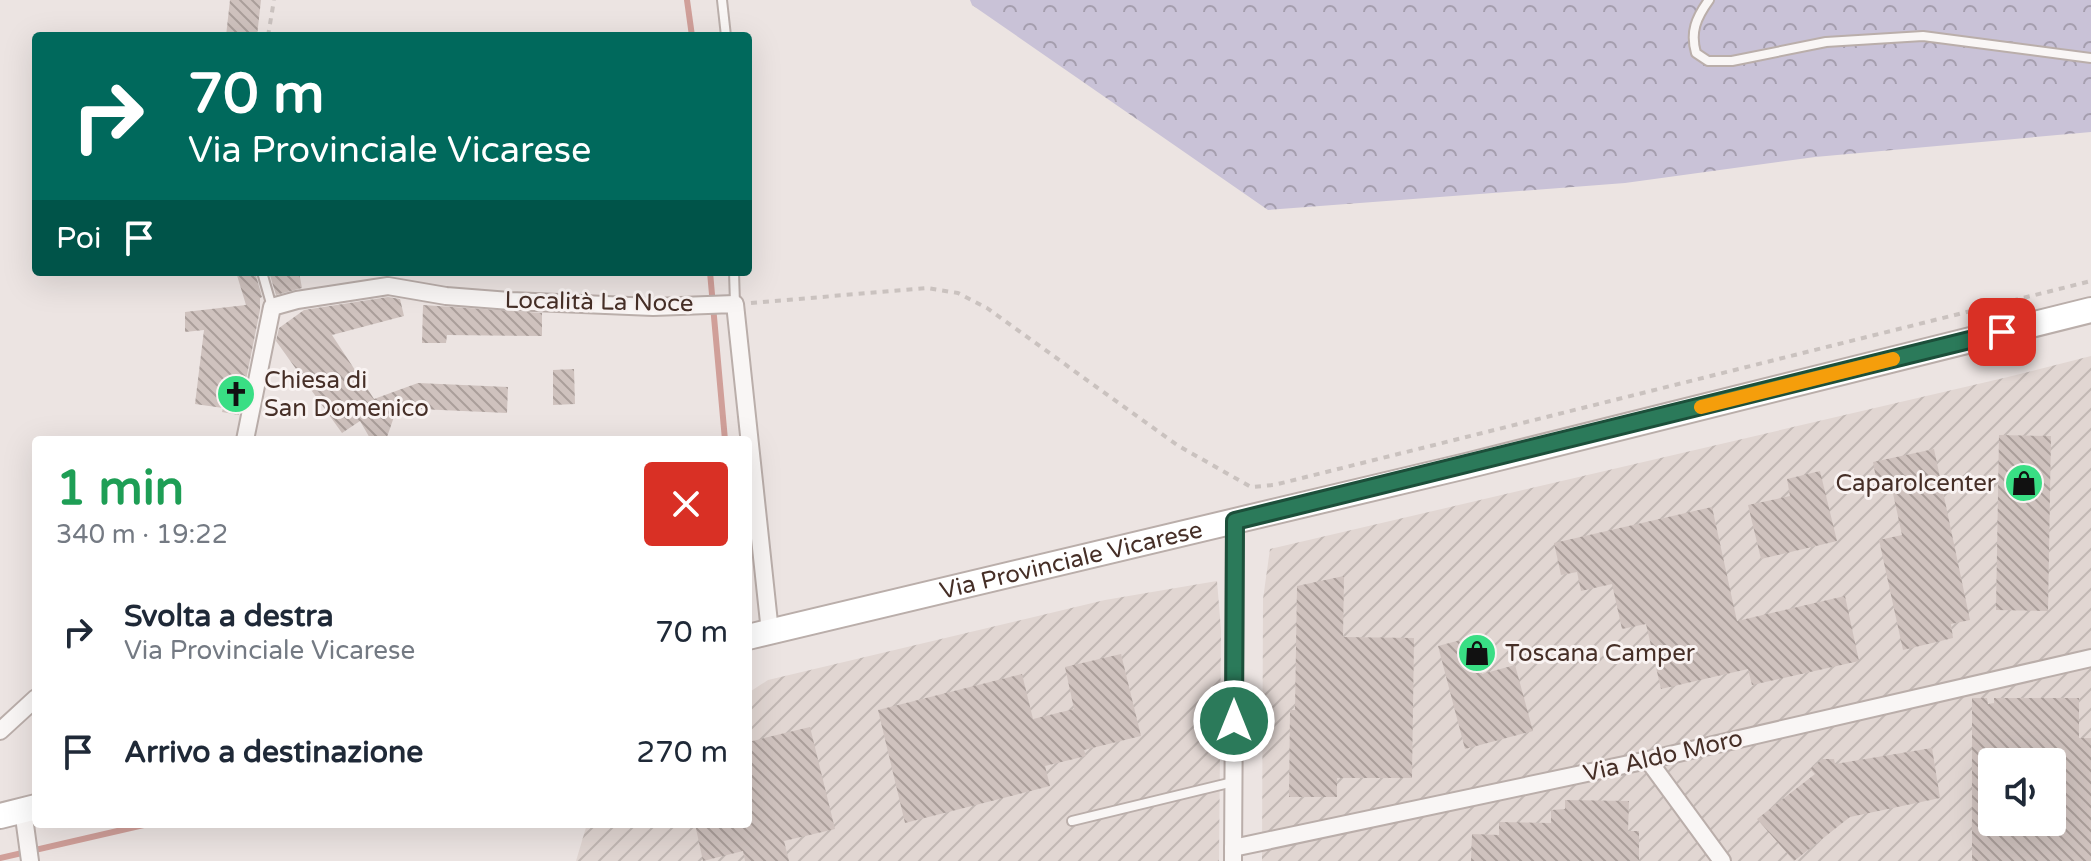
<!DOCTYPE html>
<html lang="it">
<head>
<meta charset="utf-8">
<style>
  body { margin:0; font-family:"Varela Round",sans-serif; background:#f2f2f3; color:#1f2937; height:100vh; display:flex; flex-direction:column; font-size:30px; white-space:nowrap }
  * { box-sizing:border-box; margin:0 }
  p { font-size:26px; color:#747a83 }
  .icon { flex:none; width:44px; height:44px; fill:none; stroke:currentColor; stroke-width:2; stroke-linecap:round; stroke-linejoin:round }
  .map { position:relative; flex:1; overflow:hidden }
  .panel { position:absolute; left:32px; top:436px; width:720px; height:392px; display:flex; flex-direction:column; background:#fff; border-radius:8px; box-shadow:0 8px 32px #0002 }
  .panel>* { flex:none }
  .guide { position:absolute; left:32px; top:32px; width:720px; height:244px; border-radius:8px; box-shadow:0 8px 32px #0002; background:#00695c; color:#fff; overflow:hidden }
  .buttons { position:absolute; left:1978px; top:748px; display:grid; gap:16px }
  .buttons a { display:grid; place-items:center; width:88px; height:88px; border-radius:8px; background:#fff; box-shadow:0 8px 32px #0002; font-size:40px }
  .pin { position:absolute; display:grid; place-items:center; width:68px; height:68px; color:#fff; margin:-34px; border-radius:16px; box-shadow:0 4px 12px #0006 }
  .me { position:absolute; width:88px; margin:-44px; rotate:0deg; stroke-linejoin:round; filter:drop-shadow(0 0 6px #0008) }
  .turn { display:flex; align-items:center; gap:28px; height:168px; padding:0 24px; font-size:36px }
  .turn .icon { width:104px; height:104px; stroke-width:2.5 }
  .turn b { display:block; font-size:56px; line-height:68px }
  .then { display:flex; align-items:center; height:76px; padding:0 24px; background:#0003; gap:16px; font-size:30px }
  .round { display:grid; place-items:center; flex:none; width:84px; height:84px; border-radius:8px; background:#f2f2f3 }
  .headline { display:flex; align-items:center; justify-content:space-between; height:136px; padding:0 24px }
  h1 { font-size:48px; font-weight:700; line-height:60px; color:#1e9e55 }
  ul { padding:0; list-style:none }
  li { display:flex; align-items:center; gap:24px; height:120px; padding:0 24px }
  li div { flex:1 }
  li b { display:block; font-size:30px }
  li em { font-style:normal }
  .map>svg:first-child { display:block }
</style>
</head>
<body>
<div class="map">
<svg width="2091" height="861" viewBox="0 0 2091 861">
  <defs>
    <pattern id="industrial-furrows" width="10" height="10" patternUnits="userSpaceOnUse" patternTransform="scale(2)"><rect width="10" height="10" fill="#e1d6d2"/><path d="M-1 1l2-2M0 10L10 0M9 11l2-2" fill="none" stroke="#c2b8b4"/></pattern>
    <pattern id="forest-crowns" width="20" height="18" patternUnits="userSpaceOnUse" patternTransform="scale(2)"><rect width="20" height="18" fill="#c9c2d7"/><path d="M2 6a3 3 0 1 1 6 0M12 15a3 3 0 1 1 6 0" fill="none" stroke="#a59eae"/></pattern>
    <pattern id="building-back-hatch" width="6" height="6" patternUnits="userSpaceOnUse" patternTransform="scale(2)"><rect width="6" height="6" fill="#cfc2be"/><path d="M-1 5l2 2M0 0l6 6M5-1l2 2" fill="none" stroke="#aa9e9a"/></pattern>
  </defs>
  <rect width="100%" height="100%" fill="#ece4e2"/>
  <!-- industrial -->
  <g fill="url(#industrial-furrows)" fill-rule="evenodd">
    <path d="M2091,356V861H1262L1263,599L1270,549L2008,377ZM1992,762H2052V822H1992Z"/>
    <polygon points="1217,581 1221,630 1219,861 576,861 587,824 748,824 748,693 768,680 1105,600"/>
  </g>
  <!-- forest -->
  <polygon fill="url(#forest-crowns)" points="970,0 2091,0 2091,132 1815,157 1625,183 1268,210 972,5"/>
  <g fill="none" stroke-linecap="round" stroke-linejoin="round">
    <!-- stream -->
    <g stroke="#d09f99" stroke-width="6">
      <polyline points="687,0 692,36"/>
      <polyline points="710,272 725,440"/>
      <polyline points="0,858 148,824"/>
    </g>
  </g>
  <!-- building -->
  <g fill="url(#building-back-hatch)" fill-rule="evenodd">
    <polygon points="230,0 261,0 257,36 226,36"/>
    <polygon points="236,272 255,272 262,297 260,298 260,310 239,415 222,412 223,408 195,404 204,330 185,332 185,312 246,305"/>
    <polygon points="269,272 299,272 302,288 276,295"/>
    <polygon points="388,297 400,299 404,316 332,335 374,399 418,383 508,387 507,413 397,408 386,440 371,440 360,421 342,433 276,341 279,328 304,310"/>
    <polygon points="423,305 542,313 542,336 447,335 446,343 422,343"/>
    <polygon points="574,369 575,404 553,405 553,370"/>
    <polygon points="1999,435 2051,436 2048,611 1996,610"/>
    <polygon points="1934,449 1970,620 1951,624 1953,638 1903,650 1879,540 1902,535 1889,475 1876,478 1873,462"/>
    <polygon points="1820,471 1837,541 1761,559 1748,505 1790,496 1787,479"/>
    <polygon points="1712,507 1737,621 1845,596 1859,661 1752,685 1748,669 1661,689 1646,624 1622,629 1612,584 1581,591 1577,572 1561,575 1554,543"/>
    <polygon points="1344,576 1343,637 1414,638 1412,778 1337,778 1337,797 1289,797 1290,710 1295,710 1297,586"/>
    <polygon points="1472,637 1482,674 1515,665 1533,731 1465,749 1438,646"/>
    <polygon points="1121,654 1141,736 1084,750 1086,756 1045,766 1050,786 905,823 878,710 1022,674 1033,719 1074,709 1065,667"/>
    <path d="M1972,698H1987L1988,704L1994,703V698H2079V738H2091V861H1972ZM1992,762H2052V822H1992Z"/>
    <polygon points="810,727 835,829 784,841 789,861 745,861 743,851 703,861 695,824 748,824 748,742"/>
    <polygon points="1932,748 1940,798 1850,817 1794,861 1757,819 1815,774 1810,769 1822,759 1834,759 1835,764"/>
    <polygon points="1565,800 1629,801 1628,831 1639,831 1639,861 1471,861 1472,834 1499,835 1499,822 1551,823 1551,810 1565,809"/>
  </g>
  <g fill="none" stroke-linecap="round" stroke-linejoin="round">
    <!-- lane casing -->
    <g stroke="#baaeaa" stroke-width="12">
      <g id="lane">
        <polyline points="722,0 726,36"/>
        <path d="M1709,0C1696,18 1690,32 1696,53L1708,61H1732L1826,42L1923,36L2091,58"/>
        <polyline points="262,272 272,307"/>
        <polyline points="734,272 735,304"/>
        <polyline points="1072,821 1233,782"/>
      </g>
    </g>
    <!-- street casing -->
    <g stroke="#baaeaa" stroke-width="20">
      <g id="street">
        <polyline points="245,440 272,307 297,300 388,286 446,296 511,301 653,307 735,304 770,632"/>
        <polyline points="0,731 36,698"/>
        <polyline points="1648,760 1722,861"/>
        <polyline points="23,810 30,861"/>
        <polyline points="1233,848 1648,760 2091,658"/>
        <polyline points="1233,861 1235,521"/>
      </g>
    </g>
    <!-- secondary casing -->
    <g stroke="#baaeaa" stroke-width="28">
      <g id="secondary">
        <path id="s1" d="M748,637L1466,466L2091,310"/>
        <polyline points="0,816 36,807"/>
      </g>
    </g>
    <!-- path -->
    <g stroke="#cac2bf" stroke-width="4" stroke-dasharray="6 6" stroke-linecap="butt">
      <polyline points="268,36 274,0"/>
      <polyline points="751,303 927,288 958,293 987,308 1177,445 1251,487 1274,485 2091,281"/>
    </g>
    <!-- lane -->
    <use href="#lane" stroke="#f9f6f5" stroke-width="8"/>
    <!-- street -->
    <use href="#street" stroke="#f9f6f5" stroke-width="16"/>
    <!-- secondary -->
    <use href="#secondary" stroke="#fff" stroke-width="24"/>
  </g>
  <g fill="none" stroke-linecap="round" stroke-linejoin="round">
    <!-- route casing -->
    <g stroke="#1c4f3a" stroke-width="20">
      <polyline id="route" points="1234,721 1235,521 2002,332"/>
    </g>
    <!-- route -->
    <use href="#route" stroke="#2b7a5a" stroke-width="14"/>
    <!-- slow -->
    <polyline stroke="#f59e0b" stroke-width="14" points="1701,407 1893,359"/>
  </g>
  <!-- icons -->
  <defs>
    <g id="church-disc" transform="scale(2)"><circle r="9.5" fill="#39de84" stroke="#f9f3f2"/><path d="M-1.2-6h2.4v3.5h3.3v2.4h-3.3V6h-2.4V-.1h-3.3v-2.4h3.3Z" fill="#111"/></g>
    <g id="shop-disc" transform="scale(2)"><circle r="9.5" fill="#39de84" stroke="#f9f3f2"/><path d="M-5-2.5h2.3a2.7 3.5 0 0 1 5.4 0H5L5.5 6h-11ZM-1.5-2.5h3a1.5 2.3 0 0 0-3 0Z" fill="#111"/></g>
  </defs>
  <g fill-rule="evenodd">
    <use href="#church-disc" x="236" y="394"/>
    <use href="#shop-disc" x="2024" y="483"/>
    <use href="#shop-disc" x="1477" y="653"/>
  </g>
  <g text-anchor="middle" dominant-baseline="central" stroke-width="6" stroke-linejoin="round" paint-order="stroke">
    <!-- street labels -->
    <g font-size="24" fill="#462f27" stroke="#f9f3f2">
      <text transform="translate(599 302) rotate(1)">Località La Noce</text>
      <text stroke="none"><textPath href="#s1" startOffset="332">Via Provinciale Vicarese</textPath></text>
      <text transform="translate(1663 756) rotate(-13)">Via Aldo Moro</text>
    </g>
    <!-- poi labels -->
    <g font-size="24" fill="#462f27" stroke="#f9f3f2" text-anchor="start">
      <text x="264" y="380">Chiesa di<tspan x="264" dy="28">San Domenico</tspan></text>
      <text x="1996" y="483" text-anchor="end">Caparolcenter</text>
      <text x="1505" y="653">Toscana Camper</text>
    </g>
  </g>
</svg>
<div class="buttons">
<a><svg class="icon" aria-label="sound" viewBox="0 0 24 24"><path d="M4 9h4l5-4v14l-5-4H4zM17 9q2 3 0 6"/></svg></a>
</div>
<div class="pin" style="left:2002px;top:332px;background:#d93025"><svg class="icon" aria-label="arrive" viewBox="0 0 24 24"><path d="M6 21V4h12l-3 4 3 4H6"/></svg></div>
<svg class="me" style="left:1234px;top:721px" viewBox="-20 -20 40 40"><circle r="17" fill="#2b7a5a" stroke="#fff" stroke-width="3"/><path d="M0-11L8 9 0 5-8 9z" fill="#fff"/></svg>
<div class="guide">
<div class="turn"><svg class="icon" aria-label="right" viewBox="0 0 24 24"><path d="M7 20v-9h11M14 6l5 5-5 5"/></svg><div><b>70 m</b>Via Provinciale Vicarese</div></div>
<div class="then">Poi<svg class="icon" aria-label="arrive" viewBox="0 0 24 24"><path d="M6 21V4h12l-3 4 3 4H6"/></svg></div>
</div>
<section class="panel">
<div class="headline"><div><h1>1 min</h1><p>340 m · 19:22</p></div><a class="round" style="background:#d93025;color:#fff"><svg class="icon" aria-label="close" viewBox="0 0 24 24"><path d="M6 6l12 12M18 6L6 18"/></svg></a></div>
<ul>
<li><svg class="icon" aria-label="right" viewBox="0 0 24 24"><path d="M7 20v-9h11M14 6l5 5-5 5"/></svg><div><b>Svolta a destra</b><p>Via Provinciale Vicarese</p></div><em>70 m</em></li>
<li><svg class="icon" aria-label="arrive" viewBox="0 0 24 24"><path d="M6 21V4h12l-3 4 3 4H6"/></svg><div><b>Arrivo a destinazione</b></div><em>270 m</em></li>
</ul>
</section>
</div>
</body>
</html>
